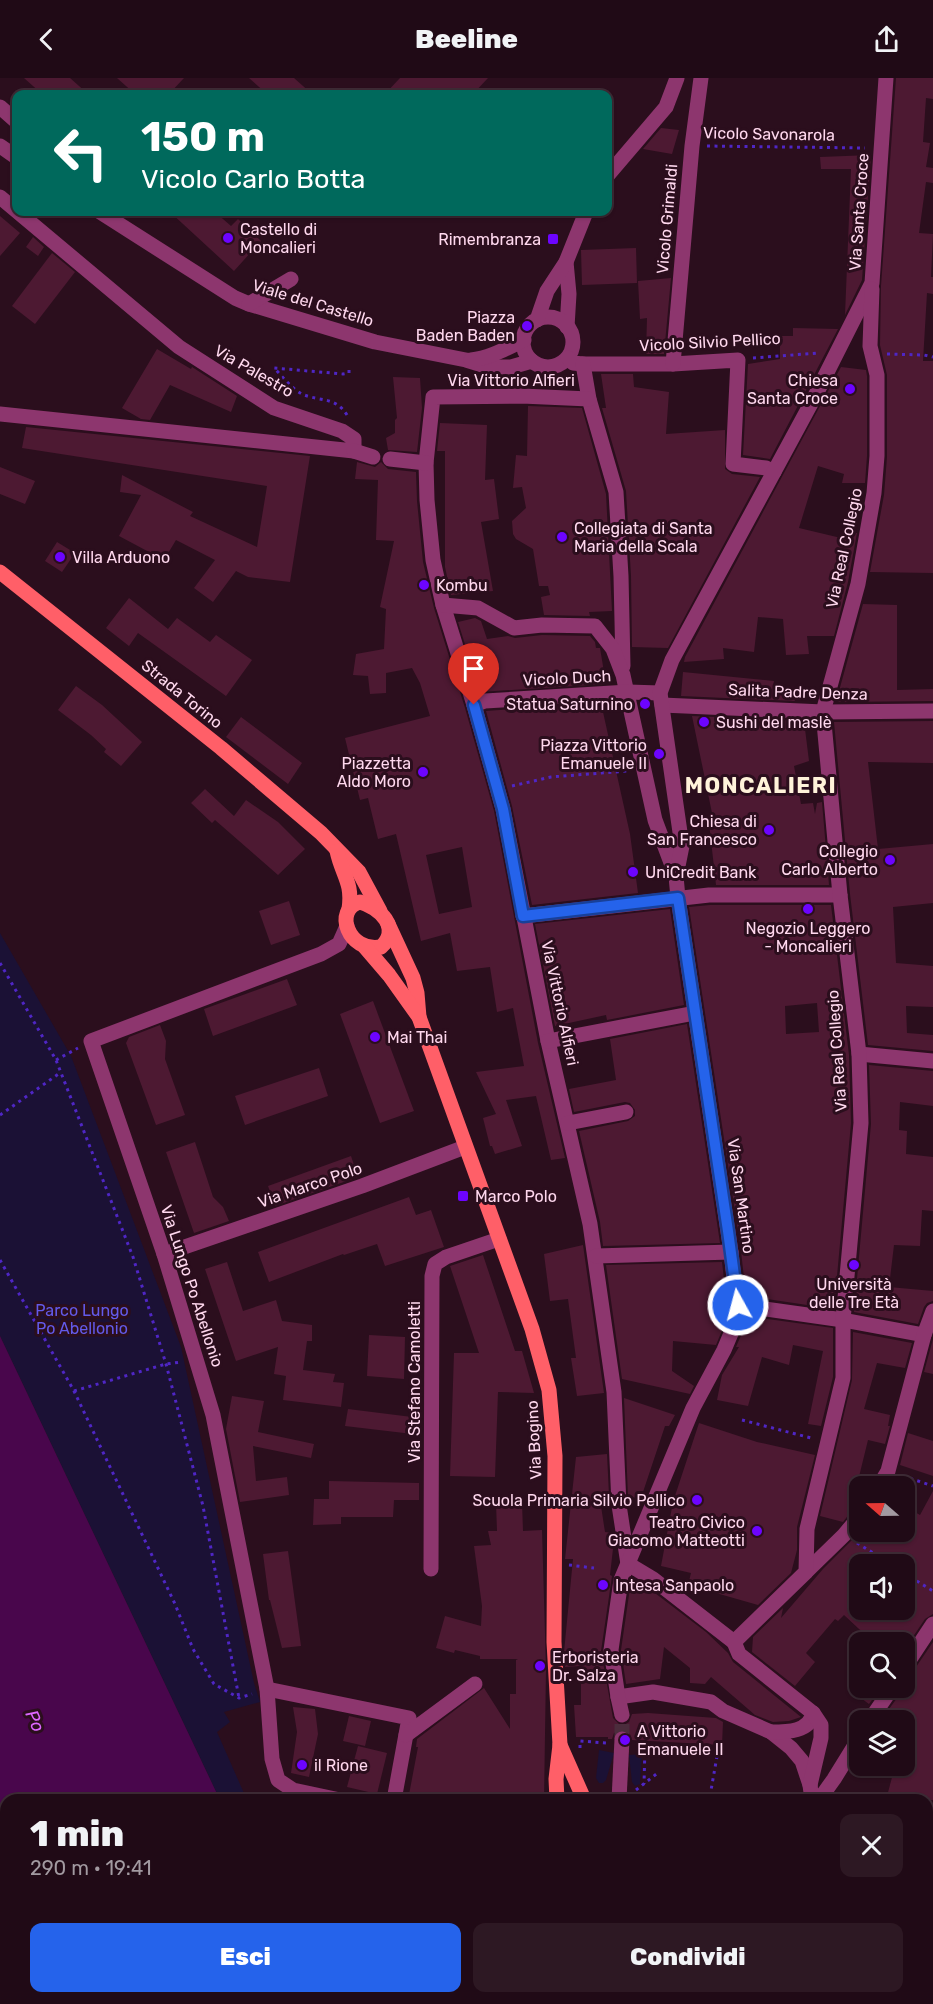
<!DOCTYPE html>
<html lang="it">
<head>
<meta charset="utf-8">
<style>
  body { margin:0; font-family:Rubik,sans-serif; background:#2d1823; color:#f1f3f6; height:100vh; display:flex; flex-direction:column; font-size:22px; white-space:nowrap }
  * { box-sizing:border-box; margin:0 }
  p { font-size:20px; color:#a29aa1 }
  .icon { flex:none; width:33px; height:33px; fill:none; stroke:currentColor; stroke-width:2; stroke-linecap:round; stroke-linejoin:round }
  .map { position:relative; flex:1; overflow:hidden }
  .drawer { position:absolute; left:0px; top:1716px; width:933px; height:210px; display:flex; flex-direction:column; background:#200a16; border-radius:18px 18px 0 0; box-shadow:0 2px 4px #0004,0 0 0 2px #3d2b35 }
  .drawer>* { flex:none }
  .top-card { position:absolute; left:12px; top:12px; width:600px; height:126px; border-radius:12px; box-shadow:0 2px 4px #0004,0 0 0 2px #3d2b35; background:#00695c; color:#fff; overflow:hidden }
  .needle { width:39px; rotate:290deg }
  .tools { position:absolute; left:849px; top:1398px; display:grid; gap:12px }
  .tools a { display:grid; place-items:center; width:66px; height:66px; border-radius:12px; background:#200a16; box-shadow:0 2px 4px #0004,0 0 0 2px #3d2b35; font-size:30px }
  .pin { position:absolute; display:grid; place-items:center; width:51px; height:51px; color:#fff; margin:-62px -26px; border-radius:50% 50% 50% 0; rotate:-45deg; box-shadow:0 0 6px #0007 }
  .pin .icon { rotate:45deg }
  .me { position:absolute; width:66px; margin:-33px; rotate:353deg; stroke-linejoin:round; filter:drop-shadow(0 0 4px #0008) }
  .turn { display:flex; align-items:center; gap:21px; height:126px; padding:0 30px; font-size:27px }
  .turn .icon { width:78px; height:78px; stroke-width:2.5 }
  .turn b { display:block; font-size:42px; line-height:51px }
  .round { display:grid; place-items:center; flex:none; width:63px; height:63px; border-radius:12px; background:#2d1823 }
  .summary { display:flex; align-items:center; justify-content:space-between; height:102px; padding:0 30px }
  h1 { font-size:36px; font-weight:800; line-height:45px }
  .action { display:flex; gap:12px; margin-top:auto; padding:12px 30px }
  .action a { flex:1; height:69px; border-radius:12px; background:#2563eb; color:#fff; font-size:24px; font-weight:800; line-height:69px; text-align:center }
  .action a+a { background:#2d1823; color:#f1f3f6 }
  header { display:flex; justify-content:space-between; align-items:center; height:78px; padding:0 30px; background:#200a16; font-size:27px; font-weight:800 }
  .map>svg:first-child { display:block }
</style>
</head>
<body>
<header><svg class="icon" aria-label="back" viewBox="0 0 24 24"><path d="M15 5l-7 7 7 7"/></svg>Beeline<svg class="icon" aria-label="share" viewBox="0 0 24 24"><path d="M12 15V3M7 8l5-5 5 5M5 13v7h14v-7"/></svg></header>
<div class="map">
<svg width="933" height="1926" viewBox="0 0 933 1926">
  <rect width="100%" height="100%" fill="#2b0e1d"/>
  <!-- green -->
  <g fill="#1b1135">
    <polygon points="0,855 71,978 181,1269 254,1605 260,1624 224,1634 230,1644 217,1654 247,1722 220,1722 0,1258"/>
    <polygon points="599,1672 614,1675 606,1702 603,1705 599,1705 596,1700"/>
    <polygon points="642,1676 640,1706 635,1708 632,1704 629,1677"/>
    <polygon points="343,1920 451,1920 448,1926 345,1926"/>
  </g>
  <!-- water -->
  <polygon fill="#49064c" points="0,1258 220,1722 6,1722 6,1920 306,1920 309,1926 0,1926"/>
  <!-- pier -->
  <polygon fill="#2b0e1d" points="43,1920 156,1920 141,1926 28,1926"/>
  <!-- building -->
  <g fill="#4d1932" fill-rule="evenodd">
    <polygon points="24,0 70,0 88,16 42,16"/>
    <polygon points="117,0 184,0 169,16 135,16"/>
    <polygon points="249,0 294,0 312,16 267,16"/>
    <polygon points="400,0 488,0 473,16 385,16"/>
    <polygon points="896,0 933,0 933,21 926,20 923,64 930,65 926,89 933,90 933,105 926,104 919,155 933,156 931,199 933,199 933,216 927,215 923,283 933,283 933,495 870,494 884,417 887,379 887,297 880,267 881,208"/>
    <polygon points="661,50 679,52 672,76 643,71"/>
    <polygon points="871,77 862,202 845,237 851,91 821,91 820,79"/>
    <polygon points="170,134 215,134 231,148 238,141 261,163 234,193"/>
    <polygon points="0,138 20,155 0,178"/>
    <polygon points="33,159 44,169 38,178 26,169"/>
    <polygon points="636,170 637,205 582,207 581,172"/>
    <polygon points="52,175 75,194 35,246 12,228"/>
    <polygon points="671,200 664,276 646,276 647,240 640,241 638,203"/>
    <polygon points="793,250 838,251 770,381 743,377 748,286 780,281 780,258 793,258"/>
    <polygon points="157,271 191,291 192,289 237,318 231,334 170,307 150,342 141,341 122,330"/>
    <polygon points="841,289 866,292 867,298 867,378 865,405 842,405 844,396 818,388 799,450 841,460 842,454 857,455 848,504 834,558 807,558 809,576 786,577 783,541 758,539 754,574 723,570 724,581 684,584 685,579"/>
    <polygon points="601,296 633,296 634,309 669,314 666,356 725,352 725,391 732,396 760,399 668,570 632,569 631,498 626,413 602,330 606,330"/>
    <polygon points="393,299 420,300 422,330 417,374 388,372 386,360 395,355 395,342 397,340"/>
    <polygon points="528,328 582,330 606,416 612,533 589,534 590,538 544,537 541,519 550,517 548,508 539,508 533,471 516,461 513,456 512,443 526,430 522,409 513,410 516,377 527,378"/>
    <polygon points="440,345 487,347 485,402 494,401 499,441 481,444 493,513 451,517 445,489 445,373 437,373"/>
    <polygon points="26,349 310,378 290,504 248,499 236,493 213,524 194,510 215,482 176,462 164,482 119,458 141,417 120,414 122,397 193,434 190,438 257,469 267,408 22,370"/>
    <path d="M357,384L375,389L381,384L388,391L416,394L417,423L423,484L434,530L465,630L494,733L538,965L565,1080L551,1082L536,1018L506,1022L522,1068L495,1076L492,1068H490L483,1040L496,1036L476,994L524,988L513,930L497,934L490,889L457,893L450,855L421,863L396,756L378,761L368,720L360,722L345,660L430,638L420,605L412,590L386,595V615L370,616L368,598L353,597L356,576L384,571L386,531L380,529L394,463L376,462L378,402L355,401ZM462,769L472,829L439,836L426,777Z"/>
    <polygon points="0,389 35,403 25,426 0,416"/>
    <polygon points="57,464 75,475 62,494 45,483"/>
    <polygon points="129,520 168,551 177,540 210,564 216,557 252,582 226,618 138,555 129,568 106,550"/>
    <polygon points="863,526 897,527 897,612 933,611 933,623 836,624"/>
    <polygon points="475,540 481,543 487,561 508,558 515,560 542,557 590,558 595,564 596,570 600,570 606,606 480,614 458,544"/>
    <polygon points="683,594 774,603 773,608 796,609 795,623 681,618"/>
    <polygon points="76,608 102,627 142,664 121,688 104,674 106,671 91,657 58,632"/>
    <polygon points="601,625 630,756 638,815 532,827 512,728 486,633"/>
    <polygon points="692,638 804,643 809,683 794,688 801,726 813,725 815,736 817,725 822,724 829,807 716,807 708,736 712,735"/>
    <polygon points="241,639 302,685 288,706 226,659"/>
    <polygon points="933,643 933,685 868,684 878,771 933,766 933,825 893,829 896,885 933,888 933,929 906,928 907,955 933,957 933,973 868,967 850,816 834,644"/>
    <polygon points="205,711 234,738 246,722 278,744 305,771 278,797 215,742 212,745 191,725"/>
    <polygon points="289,823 300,857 271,867 259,833"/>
    <path d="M710,827H831L849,977L851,1045L834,1231L746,1218L741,1173L689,829ZM817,925L819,954L786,956L785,928Z"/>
    <polygon points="670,831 684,927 607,942 606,937 555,948 535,846"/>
    <polygon points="287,901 297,927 213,958 204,931"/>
    <polygon points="373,923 414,1033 380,1045 340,936"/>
    <polygon points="687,946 720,1165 603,1168 600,1144 579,1053 628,1043 635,1038 635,1032 630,1025 625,1024 574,1034 569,1011 616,1002 610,961"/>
    <polygon points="160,947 166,963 165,981 185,1037 156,1047 126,965 129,959"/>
    <polygon points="869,987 933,993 933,1028 900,1024 899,1052 907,1053 906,1076 933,1079 933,1133 922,1132 920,1168 894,1167 889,1209 933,1213 933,1223 927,1225 924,1229 918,1246 854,1234 871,1046"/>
    <polygon points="319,990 328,1018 245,1047 235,1018"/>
    <polygon points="195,1064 213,1119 223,1129 229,1143 194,1155 166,1074"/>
    <polygon points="351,1078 358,1099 275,1128 268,1108"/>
    <polygon points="409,1119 416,1137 431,1132 444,1169 385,1188 377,1166 344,1177 343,1176 269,1204 258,1174"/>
    <polygon points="583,1167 604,1315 577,1318 571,1280 576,1280 568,1221 550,1223 544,1176"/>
    <polygon points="483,1177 515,1273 522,1273 534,1315 498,1314 495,1399 450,1398 454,1275 479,1275 450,1188"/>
    <polygon points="227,1184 243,1233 276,1222 282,1243 312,1247 312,1263 307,1263 303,1292 335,1296 333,1304 344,1305 341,1329 283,1322 286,1298 274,1296 278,1269 236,1283 205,1191"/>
    <polygon points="722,1184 727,1227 723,1250 716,1267 673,1263 672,1293 694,1308 690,1316 622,1301 606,1187"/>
    <polygon points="745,1238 833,1250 833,1299 821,1348 808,1346 823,1273 793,1267 789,1287 762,1279 748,1328 717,1322 722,1297 739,1269 736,1269 742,1255"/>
    <polygon points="853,1254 912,1265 905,1290 877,1285 864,1331 890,1337 888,1348 890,1348 885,1366 868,1362 856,1411 860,1412 860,1429 853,1431 843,1444 820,1438 852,1302"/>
    <polygon points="369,1257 405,1259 404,1301 367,1298"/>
    <polygon points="933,1261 933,1296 924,1294"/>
    <polygon points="232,1318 264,1323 258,1354 314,1366 311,1380 253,1368 256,1403 287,1399 289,1417 240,1424 226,1351"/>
    <polygon points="624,1320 675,1337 669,1348 665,1348 641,1420 628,1419"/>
    <polygon points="348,1331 420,1340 421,1357 345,1348"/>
    <polygon points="699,1345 757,1364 815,1377 797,1449 797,1472 791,1495 758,1527 688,1507 691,1495 661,1488 673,1424"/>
    <polygon points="908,1355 933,1363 933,1398 900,1387"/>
    <polygon points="607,1376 609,1417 607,1417 607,1428 601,1428 605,1454 613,1455 614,1462 610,1497 612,1498 601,1573 613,1640 619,1646 624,1647 629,1644 632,1636 648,1635 716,1640 723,1644 722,1667 632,1662 630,1656 623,1651 614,1655 612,1661 608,1661 608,1659 576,1659 574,1627 581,1627 581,1588 565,1589 564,1574 573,1481 565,1481 576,1379"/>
    <polygon points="329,1403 419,1405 419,1422 394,1422 393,1439 341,1439 341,1446 313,1447 314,1421 329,1421"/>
    <path d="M933,1413V1536L925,1541L904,1572V1564H873L844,1537L838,1543L835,1541L806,1575L815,1584L795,1608L752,1574L753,1559L783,1530L781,1540L823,1491L860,1454H904V1428L920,1437ZM860,1486H904V1532H860Z"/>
    <polygon points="522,1424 523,1453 542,1452 546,1591 544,1722 408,1722 418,1669 416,1669 417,1661 484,1610 510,1651 510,1616 516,1616 516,1582 518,1581 480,1581 480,1578 455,1572 454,1575 436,1570 445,1538 481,1548 482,1528 474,1468 491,1467 488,1453 497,1453 496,1425"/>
    <polygon points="288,1473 301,1568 282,1570 270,1522 269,1522 263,1476"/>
    <polygon points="631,1503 647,1509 706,1554 728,1575 733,1584 801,1639 789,1643 773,1644 755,1637 711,1599 705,1606 690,1605 690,1590 664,1569 660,1601 626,1606 621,1572"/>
    <polygon points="933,1564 933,1722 886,1722 895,1688 904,1688 904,1642 881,1642 900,1616 902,1610 904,1610 904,1600 912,1595"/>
    <polygon points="863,1610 881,1610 869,1626 858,1618"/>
    <polygon points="293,1629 315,1631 318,1656 309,1699 291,1695 297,1654"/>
    <polygon points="349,1638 371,1643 365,1668 343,1663"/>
    <polygon points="358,1668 387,1675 377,1716 347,1709"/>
  </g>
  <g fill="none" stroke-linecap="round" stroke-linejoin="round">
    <!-- minor-tunnel -->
    <polyline stroke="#4b2c3c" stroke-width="15" stroke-dasharray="15 8" stroke-linecap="butt" points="622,1661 622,1637"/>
    <!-- path -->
    <g stroke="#4f26c5" stroke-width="3" stroke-dasharray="3 4.5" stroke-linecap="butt">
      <polyline points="707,68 865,70"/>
      <polyline points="887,276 924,277 933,279"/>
      <polyline points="753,280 818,275"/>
      <path d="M347,337C335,318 320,324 302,316C292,311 282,298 274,290L343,296L349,295V288"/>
      <polyline points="512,708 551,699 627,693"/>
      <polyline points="0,885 56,982 133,1179 166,1286 203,1428 239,1620"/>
      <polyline points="56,982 78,970"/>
      <polyline points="0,1037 60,995"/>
      <polyline points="0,1182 74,1313 175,1526 193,1571 214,1606 239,1620 252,1616"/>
      <polyline points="74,1313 166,1286 181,1284"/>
      <polyline points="742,1342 811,1360"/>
      <polyline points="903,1398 933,1408"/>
      <polyline points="857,1465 891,1486"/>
      <polyline points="569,1487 594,1490"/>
      <polyline points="904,1495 933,1513"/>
      <polyline points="637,1667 645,1668 644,1706"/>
      <polyline points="580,1670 580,1663 606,1665"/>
      <polyline points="636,1712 659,1694"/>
      <polyline points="710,1718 719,1667"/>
    </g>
    <!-- minor -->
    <g stroke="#8d366e" stroke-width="15">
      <polyline points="0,29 16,43"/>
      <polyline points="0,68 16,79"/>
      <polyline points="608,97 666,29 677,0"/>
      <polyline points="0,119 179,269 274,330 342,353 354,361 354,373 0,336"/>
      <polyline points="100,134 235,220 249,226 375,264 466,282 489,289 511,289 532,283"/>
      <polyline points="566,184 569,216 567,249"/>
      <polyline points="249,226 291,201"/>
      <circle cx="548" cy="264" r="25"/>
      <polyline points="537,242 547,213 566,184 586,134"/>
      <polyline points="568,280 573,285 583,286 673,286 738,282 733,386 766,390 774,394"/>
      <path d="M471,282C490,280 507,270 524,262"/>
      <polyline points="583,286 589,321 616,414 621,498 623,588"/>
      <polyline points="673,286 692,68 701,0"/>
      <polyline points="589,321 522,318 433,319 426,385 427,422 433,482 443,527 474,627 503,731 548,963 590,1146 614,1314 619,1427 628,1486"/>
      <polyline points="354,373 373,379"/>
      <polyline points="390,381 426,385"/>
      <polyline points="443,527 478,530 514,550 542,547 595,548 613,571 623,597 655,742 676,798"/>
      <polyline points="474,627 485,623 628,614 660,615"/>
      <polyline points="662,627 823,634 933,633"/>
      <polyline points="523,838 709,817 840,817"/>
      <polyline points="548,963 695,935"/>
      <polyline points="859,976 933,983"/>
      <polyline points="568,1045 626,1034"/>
      <polyline points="164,1176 362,1108 465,1069"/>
      <polyline points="596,1178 731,1174"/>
      <polyline points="737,1227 843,1242 924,1257"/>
      <polyline points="879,1408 888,1393 924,1257 933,1233"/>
      <polyline points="628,1486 653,1501 734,1564"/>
      <polyline points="431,1491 432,1198 435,1186 446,1179 499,1161"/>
      <polyline points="806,1494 844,1457 860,1438"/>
      <polyline points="904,1590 933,1546"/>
      <polyline points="267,1611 409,1640 394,1722"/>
      <polyline points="618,1619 653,1614 711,1624 723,1633 771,1654 791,1670 802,1683 810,1707 812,1722"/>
      <polyline points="622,1637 618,1619 611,1572 621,1502 693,1330 724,1272 732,1253 737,1227 731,1174 678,820 676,798 682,768 660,615 672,582 814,320 872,205 886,0"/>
      <polyline points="870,1642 892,1610"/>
      <path d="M771,1654C787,1654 810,1654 813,1635"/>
      <polyline points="406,1657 475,1606"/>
      <polyline points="810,1707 821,1660 821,1647 813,1635 739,1576 734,1564 806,1494 807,1451 843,1300 843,1242 861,1045 859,976 840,817 823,634 858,506 874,415 877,378 877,297 870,268 872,211"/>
      <polyline points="340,1722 293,1712 278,1702 272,1681 267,1611 213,1337 164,1176 91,963 321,876 339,866 347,848"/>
      <polyline points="619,1722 622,1661"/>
      <polyline points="819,1722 834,1701 860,1659"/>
      <polyline points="789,1920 792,1926"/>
      <polyline points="461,1926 464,1920"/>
    </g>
    <!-- major -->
    <g stroke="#ff5f68" stroke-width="15">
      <polyline points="0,494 221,670 321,755 359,794 380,833"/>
      <path d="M337,773C342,797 353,804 349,831"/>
      <path d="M360,824C379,829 402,850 381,869C348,875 333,831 360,824Z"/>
      <polyline points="388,846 413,900 417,915 419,939"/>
      <polyline points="365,869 389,897 419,939 532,1251 549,1312 555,1378 554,1564 560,1667 556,1701 557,1722"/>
      <polyline points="560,1667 583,1719 587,1722"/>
      <polyline points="927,1803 933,1806"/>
      <polyline points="927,1822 933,1823"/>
      <polyline points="66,1926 80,1920"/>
      <polyline points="104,1926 119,1920"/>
    </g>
  </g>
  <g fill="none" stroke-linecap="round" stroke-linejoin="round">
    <!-- route casing -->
    <g stroke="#184099" stroke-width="15">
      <polyline id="route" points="474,627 503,731 523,838 678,820 728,1153 738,1227"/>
    </g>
    <!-- route -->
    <use href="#route" stroke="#2563eb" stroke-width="10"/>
  </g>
  <!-- markers -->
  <g fill="#6d04ff" stroke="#2b0e1d" stroke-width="2">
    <circle cx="228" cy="160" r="6"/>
    <rect x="547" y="155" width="12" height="12" rx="3"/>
    <circle cx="527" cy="248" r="6"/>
    <circle cx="850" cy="311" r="6"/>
    <circle cx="562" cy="459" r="6"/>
    <circle cx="60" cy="479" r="6"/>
    <circle cx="424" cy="507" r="6"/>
    <circle cx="645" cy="626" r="6"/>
    <circle cx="704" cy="644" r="6"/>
    <circle cx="659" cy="676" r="6"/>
    <circle cx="423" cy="694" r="6"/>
    <circle cx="769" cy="752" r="6"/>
    <circle cx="890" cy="782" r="6"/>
    <circle cx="633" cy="794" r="6"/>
    <circle cx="808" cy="831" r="6"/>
    <circle cx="375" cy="959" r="6"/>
    <rect x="457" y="1112" width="12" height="12" rx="3"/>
    <circle cx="854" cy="1187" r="6"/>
    <circle cx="697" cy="1422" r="6"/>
    <circle cx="757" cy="1453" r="6"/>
    <circle cx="603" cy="1507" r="6"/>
    <circle cx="540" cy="1588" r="6"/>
    <circle cx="625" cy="1662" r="6"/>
    <circle cx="302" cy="1687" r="6"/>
  </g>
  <g text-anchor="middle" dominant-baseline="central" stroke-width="6" stroke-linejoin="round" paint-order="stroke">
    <!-- street labels -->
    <g font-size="16" fill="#ffd8ee" stroke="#2b0e1d">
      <text transform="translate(769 56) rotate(1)">Vicolo Savonarola</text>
      <text transform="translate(859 134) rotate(-86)">Via Santa Croce</text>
      <text transform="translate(667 141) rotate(-85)">Vicolo Grimaldi</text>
      <text transform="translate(313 225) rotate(17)">Viale del Castello</text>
      <text transform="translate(710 264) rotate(-3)">Vicolo Silvio Pellico</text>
      <text transform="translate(254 293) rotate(30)">Via Palestro</text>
      <text x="511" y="302">Via Vittorio Alfieri</text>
      <text transform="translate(844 470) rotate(-78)">Via Real Collegio</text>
      <text transform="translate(567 600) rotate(-3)">Vicolo Duch</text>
      <text transform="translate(798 614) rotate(2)">Salita Padre Denza</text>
      <text transform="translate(182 616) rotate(39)">Strada Torino</text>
      <text transform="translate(560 925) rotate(78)">Via Vittorio Alfieri</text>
      <text transform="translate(837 973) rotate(-94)">Via Real Collegio</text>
      <text transform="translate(310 1107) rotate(-19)">Via Marco Polo</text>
      <text transform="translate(741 1118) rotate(82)">Via San Martino</text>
      <text transform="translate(192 1208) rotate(72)">Via Lungo Po Abellonio</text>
      <text transform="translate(414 1304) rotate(-90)">Via Stefano Camoletti</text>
      <text transform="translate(534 1362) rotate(-93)">Via Bogino</text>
    </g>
    <!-- poi labels -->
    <g font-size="16" fill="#ffd8ee" stroke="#2b0e1d" text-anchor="start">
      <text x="240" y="151">Castello di<tspan x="240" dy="18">Moncalieri</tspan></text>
      <text x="541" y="161" text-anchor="end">Rimembranza</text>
      <text x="515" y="239" text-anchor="end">Piazza<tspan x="515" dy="18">Baden Baden</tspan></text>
      <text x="838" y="302" text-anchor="end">Chiesa<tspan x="838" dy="18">Santa Croce</tspan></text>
      <text x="574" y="450">Collegiata di Santa<tspan x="574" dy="18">Maria della Scala</tspan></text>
      <text x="72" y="479">Villa Arduono</text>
      <text x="436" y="507">Kombu</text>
      <text x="633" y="626" text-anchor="end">Statua Saturnino</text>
      <text x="716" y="644">Sushi del maslè</text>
      <text x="647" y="667" text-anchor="end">Piazza Vittorio<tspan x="647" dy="18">Emanuele II</tspan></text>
      <text x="411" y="685" text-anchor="end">Piazzetta<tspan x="411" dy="18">Aldo Moro</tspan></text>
      <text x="757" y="743" text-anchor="end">Chiesa di<tspan x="757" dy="18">San Francesco</tspan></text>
      <text x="878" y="773" text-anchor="end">Collegio<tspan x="878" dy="18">Carlo Alberto</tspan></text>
      <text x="645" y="794">UniCredit Bank</text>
      <text x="808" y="850" text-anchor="middle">Negozio Leggero<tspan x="808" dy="18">- Moncalieri</tspan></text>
      <text x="387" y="959">Mai Thai</text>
      <text x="475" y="1118">Marco Polo</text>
      <text x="854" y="1206" text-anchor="middle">Università<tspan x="854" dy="18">delle Tre Età</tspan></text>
      <text x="685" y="1422" text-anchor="end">Scuola Primaria Silvio Pellico</text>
      <text x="745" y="1444" text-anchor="end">Teatro Civico<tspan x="745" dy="18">Giacomo Matteotti</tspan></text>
      <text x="615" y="1507">Intesa Sanpaolo</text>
      <text x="552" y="1579">Erboristeria<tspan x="552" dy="18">Dr. Salza</tspan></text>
      <text x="637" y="1653">A Vittorio<tspan x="637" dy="18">Emanuele II</tspan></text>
      <text x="314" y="1687">il Rione</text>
    </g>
    <!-- park labels -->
    <g font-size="16" fill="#635aea" stroke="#2b0e1d">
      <text x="82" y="1232">Parco Lungo<tspan x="82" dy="18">Po Abellonio</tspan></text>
    </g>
    <!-- water labels -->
    <g font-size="18" font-style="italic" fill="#d6f" stroke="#2b0e1d">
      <text transform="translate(35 1643) rotate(66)">Po</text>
    </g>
    <!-- district labels -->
    <g font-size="22" font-weight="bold" letter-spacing="1.5" fill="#fff3da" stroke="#2b0e1d">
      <text x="761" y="707">MONCALIERI</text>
    </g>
  </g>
</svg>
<div class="tools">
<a><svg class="needle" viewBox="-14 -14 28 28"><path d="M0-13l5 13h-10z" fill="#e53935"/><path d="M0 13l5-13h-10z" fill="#a29aa1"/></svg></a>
<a><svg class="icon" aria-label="sound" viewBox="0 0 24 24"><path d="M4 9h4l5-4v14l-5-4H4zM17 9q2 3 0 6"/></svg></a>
<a><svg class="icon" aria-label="search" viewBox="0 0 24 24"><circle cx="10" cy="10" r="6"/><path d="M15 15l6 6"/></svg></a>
<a><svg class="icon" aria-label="layers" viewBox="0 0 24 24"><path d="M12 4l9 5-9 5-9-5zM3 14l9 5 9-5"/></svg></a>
</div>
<div class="pin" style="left:474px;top:627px;background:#d93025"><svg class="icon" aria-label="arrive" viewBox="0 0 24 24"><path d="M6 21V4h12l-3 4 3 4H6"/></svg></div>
<svg class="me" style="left:738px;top:1227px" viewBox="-20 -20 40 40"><circle r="17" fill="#2563eb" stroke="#fff" stroke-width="3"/><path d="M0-11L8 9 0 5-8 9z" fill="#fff"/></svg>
<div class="top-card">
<div class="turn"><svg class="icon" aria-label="left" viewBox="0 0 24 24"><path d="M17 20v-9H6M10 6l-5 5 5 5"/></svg><div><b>150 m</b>Vicolo Carlo Botta</div></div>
</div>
<section class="drawer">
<div class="summary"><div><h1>1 min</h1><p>290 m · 19:41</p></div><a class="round"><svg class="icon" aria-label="close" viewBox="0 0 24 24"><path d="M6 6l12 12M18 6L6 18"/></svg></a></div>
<div class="action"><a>Esci</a><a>Condividi</a></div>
</section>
</div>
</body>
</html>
